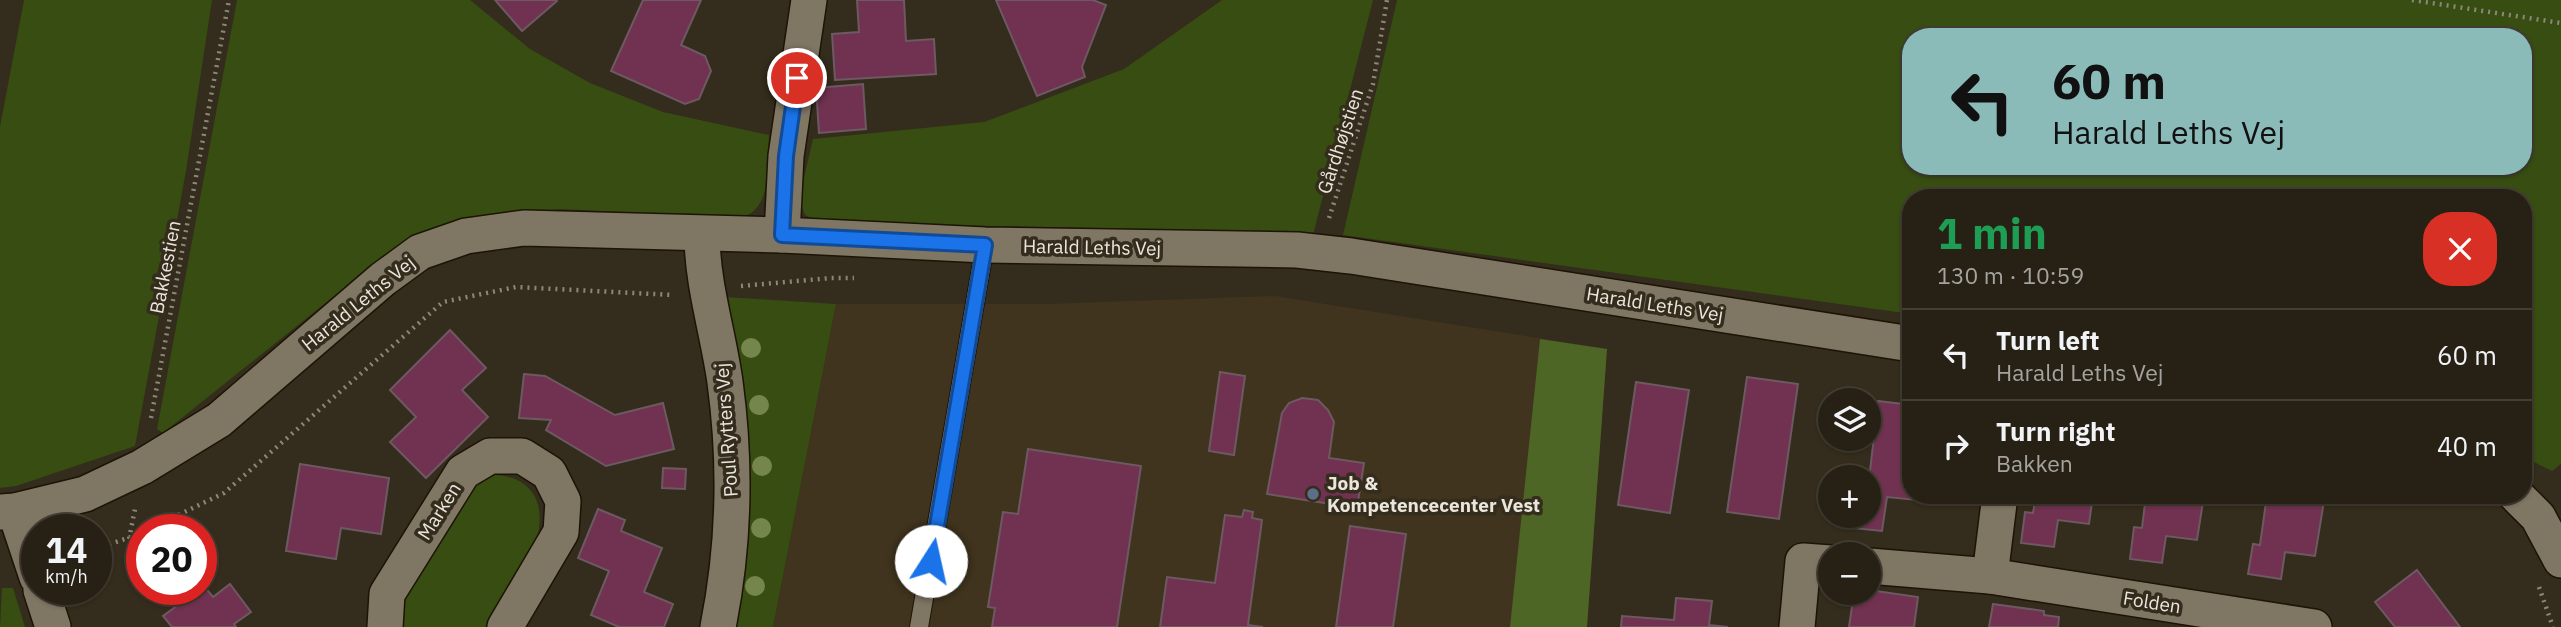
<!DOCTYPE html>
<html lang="en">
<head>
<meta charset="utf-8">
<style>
  body { margin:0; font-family:"IBM Plex Sans",sans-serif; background:#2f291e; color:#f1f3f6; height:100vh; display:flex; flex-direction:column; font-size:26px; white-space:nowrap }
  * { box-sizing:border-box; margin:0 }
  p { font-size:23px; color:#a4a3a0 }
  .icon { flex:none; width:38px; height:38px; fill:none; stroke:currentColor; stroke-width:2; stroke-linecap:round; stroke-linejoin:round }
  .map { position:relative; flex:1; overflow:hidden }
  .side { position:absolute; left:1902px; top:189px; width:630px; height:315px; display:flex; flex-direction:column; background:#272115; border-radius:28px; box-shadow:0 2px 5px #0004,0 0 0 2px #433e34 }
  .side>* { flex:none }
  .hud { position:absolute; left:1902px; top:28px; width:630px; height:147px; border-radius:28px; box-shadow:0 2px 5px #0004,0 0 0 2px #433e34; background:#8bbbb9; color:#111; overflow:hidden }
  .fabs { position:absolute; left:1818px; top:388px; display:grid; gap:14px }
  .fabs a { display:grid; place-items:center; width:63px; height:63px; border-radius:50%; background:#272115; box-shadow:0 2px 5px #0004,0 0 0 2px #433e34; font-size:35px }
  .speed { position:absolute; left:21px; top:514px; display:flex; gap:14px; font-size:35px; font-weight:700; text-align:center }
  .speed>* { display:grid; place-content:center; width:91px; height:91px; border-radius:50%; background:#272115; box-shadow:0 2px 5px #0004,0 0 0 2px #433e34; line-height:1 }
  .speed small { font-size:18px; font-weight:400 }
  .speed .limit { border:10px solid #d22; background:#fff; color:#111 }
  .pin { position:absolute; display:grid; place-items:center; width:60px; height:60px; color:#fff; margin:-30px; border:4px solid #fff; border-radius:50%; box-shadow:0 2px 7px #0007 }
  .me { position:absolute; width:77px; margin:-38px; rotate:10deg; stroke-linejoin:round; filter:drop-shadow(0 0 5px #0008) }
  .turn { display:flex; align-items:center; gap:24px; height:147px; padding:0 35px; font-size:32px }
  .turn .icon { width:91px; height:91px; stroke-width:2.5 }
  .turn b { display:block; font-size:49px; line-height:60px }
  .round { display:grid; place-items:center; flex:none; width:74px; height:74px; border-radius:28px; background:#2f291e }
  .summary { display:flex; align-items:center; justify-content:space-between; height:119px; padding:0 35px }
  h1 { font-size:42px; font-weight:700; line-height:52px; color:#1e9e55 }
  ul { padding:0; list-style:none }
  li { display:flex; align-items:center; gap:21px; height:91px; padding:0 35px; border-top:2px solid #433e34 }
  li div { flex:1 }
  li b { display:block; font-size:26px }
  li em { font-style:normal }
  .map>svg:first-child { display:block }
</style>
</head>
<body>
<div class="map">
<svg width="2561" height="627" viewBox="0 0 2561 627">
  <rect width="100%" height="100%" fill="#342c1c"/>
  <!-- built -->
  <polygon fill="#40341e" points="1275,296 1607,349 1587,627 773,627 836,304 1046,304"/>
  <!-- green -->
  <g fill="#374d11" fill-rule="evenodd">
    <polygon points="24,0 212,0 186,171 135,446 16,486 0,488 0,127"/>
    <path d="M237,0H470L530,49L590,83L663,112L769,135C767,163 774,212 738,218L562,209L490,214L432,231L393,249L163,433L157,429Z"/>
    <polygon points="1222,0 1373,0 1313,235 1237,231 838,223 816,220 805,215 799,199 813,139 984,122 1124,69"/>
    <path d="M1397,0H2561V464L2552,471L2524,457V198H1911V314L1343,235ZM1911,37H2524V166H1911Z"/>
    <polygon points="725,297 836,304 773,627 732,627"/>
    <path d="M495,475C534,477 547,506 536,541C534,550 527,558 523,565C510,586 498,606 485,627H402L403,595L476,482Z"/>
    <polygon points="2,588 13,588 25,627 0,627"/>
  </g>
  <!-- forest -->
  <polygon fill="#4d6626" points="1540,339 1607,349 1587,627 1510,627"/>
  <!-- building -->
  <g fill="#703250" stroke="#6d5961" stroke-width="2">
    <polygon points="495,0 556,0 557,1 522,31"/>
    <polygon points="643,0 701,0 681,45 705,56 711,71 699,99 685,104 611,71"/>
    <polygon points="857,0 904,0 906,41 934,39 936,74 835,80 832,34 859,32"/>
    <polygon points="996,0 1093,0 1106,5 1082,67 1085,77 1037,96"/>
    <polygon points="863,84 866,129 819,133 816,88"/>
    <polygon points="450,330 486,368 462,390 488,417 426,478 390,442 416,417 390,390"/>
    <polygon points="1220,372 1245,376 1234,455 1209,451"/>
    <polygon points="524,374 545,376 615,415 663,403 674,449 606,466 546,430 551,420 519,418"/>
    <polygon points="1747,377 1798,384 1779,519 1727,512"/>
    <polygon points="1636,382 1689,390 1670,513 1618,505"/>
    <polygon points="1302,398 1318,400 1328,410 1334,422 1329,458 1364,463 1357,508 1267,494 1282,413 1289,403"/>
    <polygon points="1878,401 1911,405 1911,495 1918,495 1917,500 1887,497 1882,531 1844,527 1845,516 1869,516 1869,480"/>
    <polygon points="1028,449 1141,466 1117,627 992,627 995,608 988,607 1003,512 1018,514"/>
    <polygon points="300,464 389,478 381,534 341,528 336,559 286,551"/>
    <polygon points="663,468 686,469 685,489 662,488"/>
    <polygon points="2036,495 2093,495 2089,524 2058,520 2054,547 2021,543 2025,512 2033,513"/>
    <polygon points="2146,495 2204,495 2197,540 2166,536 2162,563 2130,559 2134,527 2142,528"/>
    <polygon points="2267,495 2325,495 2315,556 2285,552 2281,579 2248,574 2253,544 2260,545"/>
    <polygon points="598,509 625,520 621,531 662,548 644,592 673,604 664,627 619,627 591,615 609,571 578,558"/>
    <polygon points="1244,510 1253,512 1252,518 1262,520 1248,625 1263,627 1160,627 1167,577 1215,583 1225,515 1242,517"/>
    <polygon points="1350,526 1406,534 1393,627 1336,627"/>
    <polygon points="2417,570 2460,627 2395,627 2375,602"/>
    <polygon points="230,584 251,612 234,624 236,627 172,627 163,616 204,586 213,597"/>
    <polygon points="1869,590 1918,597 1914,627 1849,627 1854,593 1869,593"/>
    <polygon points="1676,598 1712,601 1709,625 1728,627 1621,627 1622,616 1674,620"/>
    <polygon points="1993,604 2044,611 2044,615 2059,617 2058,627 1989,627"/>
  </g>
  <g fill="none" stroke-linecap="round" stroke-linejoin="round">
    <!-- lane casing -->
    <g stroke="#1c1405" stroke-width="20">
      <polyline id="lane" points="919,627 985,245"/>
    </g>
    <!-- street casing -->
    <g stroke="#1c1405" stroke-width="38">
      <g id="street">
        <path d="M702,234C702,284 718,332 725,382C736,463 734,547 718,627"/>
        <polyline points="782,235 786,156 809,0"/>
        <polyline points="2516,495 2538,517 2561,560"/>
        <polyline points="15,511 37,577"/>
        <polyline points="0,512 15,511 85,494 142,467 219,420 383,279 420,252 466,236 524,228 782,235 985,245 1297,250 1351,256 1911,344"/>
        <polyline points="1869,566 1990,576 2314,627"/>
        <polyline points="1990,576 2000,495"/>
        <polyline points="41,590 53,627"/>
        <polyline points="385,627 387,594 463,472 490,456 522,456 549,473 563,501 561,532 505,627"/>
        <polyline points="1797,627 1803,561 1830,563"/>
      </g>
    </g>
    <!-- path -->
    <g stroke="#8d877a" stroke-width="4.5" stroke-dasharray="2 5" stroke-linecap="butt">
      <polyline points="2412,0 2561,23"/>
      <polyline points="1329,218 1373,84 1387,0"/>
      <polyline points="741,286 831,278 854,278"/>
      <polyline points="151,418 229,0"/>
      <polyline points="2470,495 2481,502"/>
      <polyline points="147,530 224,493 443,302 516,287 673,295"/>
      <polyline points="129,539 135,509"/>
      <polyline points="96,549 142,533"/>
      <polyline points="2539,587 2553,627"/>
    </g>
    <!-- lane -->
    <use href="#lane" stroke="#807664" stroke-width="18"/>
    <!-- street -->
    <use href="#street" stroke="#807664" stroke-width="35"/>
  </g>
  <!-- trees -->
  <g fill="#75864d">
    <circle cx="751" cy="348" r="10"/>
    <circle cx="759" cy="405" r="10"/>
    <circle cx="762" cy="466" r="10"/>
    <circle cx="761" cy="528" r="10"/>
    <circle cx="755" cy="586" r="10"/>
  </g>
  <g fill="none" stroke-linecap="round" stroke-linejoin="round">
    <!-- route casing -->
    <g stroke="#114b97" stroke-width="18">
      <polyline id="route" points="797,78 786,156 782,235 985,245 931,561"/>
    </g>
    <!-- route -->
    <use href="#route" stroke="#1a73e8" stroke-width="12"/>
  </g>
  <!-- markers -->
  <circle fill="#5c6f8a" stroke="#342c1c" stroke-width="2.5" cx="1313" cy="494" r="7"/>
  <g text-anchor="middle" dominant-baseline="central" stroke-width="7" stroke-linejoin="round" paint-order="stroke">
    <!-- street labels -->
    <g font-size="19" fill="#ebe6dc" stroke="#342c1c">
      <text transform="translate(1340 141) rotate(-72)">Gårdhøjstien</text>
      <text transform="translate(1092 247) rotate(1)">Harald Leths Vej</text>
      <text transform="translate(165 267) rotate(-79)">Bakkestien</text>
      <text transform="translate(358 303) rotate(-39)">Harald Leths Vej</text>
      <text transform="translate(1655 304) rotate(9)">Harald Leths Vej</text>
      <text transform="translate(726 430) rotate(-94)">Poul Rytters Vej</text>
      <text transform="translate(439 511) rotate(-58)">Marken</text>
      <text transform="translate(2152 602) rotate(9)">Folden</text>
    </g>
    <!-- poi labels -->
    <g font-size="19" font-weight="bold" fill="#ebe6dc" stroke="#342c1c" text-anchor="start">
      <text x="1327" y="483">Job &amp;<tspan x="1327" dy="22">Kompetencecenter Vest</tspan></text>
    </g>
  </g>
</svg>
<div class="fabs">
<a><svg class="icon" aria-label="layers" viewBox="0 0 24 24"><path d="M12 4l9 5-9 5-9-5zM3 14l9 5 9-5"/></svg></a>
<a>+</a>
<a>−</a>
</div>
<div class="speed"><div>14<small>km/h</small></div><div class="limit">20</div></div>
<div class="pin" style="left:797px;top:78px;background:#d93025"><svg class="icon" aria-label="arrive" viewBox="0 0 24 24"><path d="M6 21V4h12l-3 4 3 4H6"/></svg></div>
<svg class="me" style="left:931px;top:561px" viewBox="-20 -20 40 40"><circle r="19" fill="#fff"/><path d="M0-13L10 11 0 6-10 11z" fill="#1a73e8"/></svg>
<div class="hud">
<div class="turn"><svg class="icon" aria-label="left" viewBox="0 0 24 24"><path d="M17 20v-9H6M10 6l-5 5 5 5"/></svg><div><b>60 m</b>Harald Leths Vej</div></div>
</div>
<section class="side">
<div class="summary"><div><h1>1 min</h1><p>130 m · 10:59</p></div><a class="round" style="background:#d93025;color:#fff"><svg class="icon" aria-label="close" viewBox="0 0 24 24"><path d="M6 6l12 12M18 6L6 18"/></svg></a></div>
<ul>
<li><svg class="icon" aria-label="left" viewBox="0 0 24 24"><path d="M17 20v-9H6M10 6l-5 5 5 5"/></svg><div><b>Turn left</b><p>Harald Leths Vej</p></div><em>60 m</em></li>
<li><svg class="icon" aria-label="right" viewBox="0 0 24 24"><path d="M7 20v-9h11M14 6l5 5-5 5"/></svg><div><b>Turn right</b><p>Bakken</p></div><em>40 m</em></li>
</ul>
</section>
</div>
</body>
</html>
